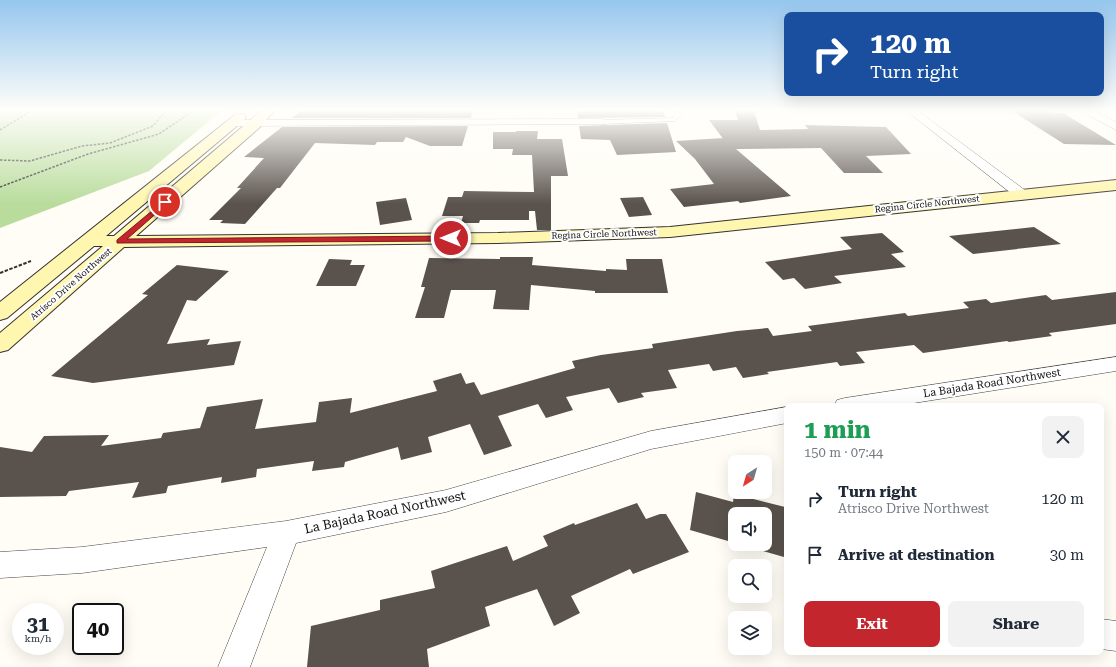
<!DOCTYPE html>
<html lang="en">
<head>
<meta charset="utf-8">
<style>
  body { margin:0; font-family:"Roboto Serif",serif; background:#f2f2f3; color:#1f2937; height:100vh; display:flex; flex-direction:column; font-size:15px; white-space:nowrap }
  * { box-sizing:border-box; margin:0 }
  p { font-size:13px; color:#747a83 }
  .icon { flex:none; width:22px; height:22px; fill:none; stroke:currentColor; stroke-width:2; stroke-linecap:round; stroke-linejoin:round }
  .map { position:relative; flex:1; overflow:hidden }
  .sheet { position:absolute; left:784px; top:403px; width:320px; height:252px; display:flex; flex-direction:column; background:#fff; border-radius:8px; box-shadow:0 4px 16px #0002 }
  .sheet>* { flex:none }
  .top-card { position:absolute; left:784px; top:12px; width:320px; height:84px; border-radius:8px; box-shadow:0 4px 16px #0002; background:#1a4fa0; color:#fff; overflow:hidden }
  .needle { width:26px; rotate:217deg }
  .tools { position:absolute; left:728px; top:455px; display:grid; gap:8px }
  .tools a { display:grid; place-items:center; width:44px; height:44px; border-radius:8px; background:#fff; box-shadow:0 4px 16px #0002; font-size:20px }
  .speed { position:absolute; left:12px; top:603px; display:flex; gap:8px; font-size:20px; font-weight:700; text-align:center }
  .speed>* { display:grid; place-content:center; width:52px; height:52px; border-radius:50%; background:#fff; box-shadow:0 4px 16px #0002; line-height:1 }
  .speed small { font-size:10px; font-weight:400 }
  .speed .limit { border:2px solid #111; border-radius:6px; background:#fff; color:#111 }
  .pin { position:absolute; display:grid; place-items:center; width:34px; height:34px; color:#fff; margin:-17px; border:2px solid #fff; border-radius:50%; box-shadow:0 1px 4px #0007 }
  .me { position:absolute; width:44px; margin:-22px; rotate:270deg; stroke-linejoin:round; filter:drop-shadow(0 0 3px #0008) }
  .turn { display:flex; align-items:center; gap:14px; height:84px; padding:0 20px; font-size:18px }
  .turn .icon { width:52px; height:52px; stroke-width:2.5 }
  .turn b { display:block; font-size:28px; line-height:34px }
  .round { display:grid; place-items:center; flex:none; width:42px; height:42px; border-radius:8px; background:#f2f2f3 }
  .head { display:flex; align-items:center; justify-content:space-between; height:68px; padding:0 20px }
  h1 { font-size:24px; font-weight:700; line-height:30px; color:#1e9e55 }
  .cta { display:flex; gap:8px; margin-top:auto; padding:8px 20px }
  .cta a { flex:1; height:46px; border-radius:8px; background:#c4262e; color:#fff; font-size:16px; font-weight:700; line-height:46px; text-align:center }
  .cta a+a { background:#f2f2f3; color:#1f2937 }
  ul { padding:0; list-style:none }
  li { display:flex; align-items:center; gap:12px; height:56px; padding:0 20px }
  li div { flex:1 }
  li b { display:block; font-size:15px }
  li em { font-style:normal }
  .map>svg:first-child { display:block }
</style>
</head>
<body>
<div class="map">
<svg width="1116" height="667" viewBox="0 0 1116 667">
  <rect width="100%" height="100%" fill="#fffdf5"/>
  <!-- forest -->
  <polygon fill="#b9dc9c" points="0,111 221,111 149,171 0,228"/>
  <!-- building -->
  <g fill="#5a524d">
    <polygon points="300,111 473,111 471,118 292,118"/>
    <polygon points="577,111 663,111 665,117 578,118"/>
    <polygon points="735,111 754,111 760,130 808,129 805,125 886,127 911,154 866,156 883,173 844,173 821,148 736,149 791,196 740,203 738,201 684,207 670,189 714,184 695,159 676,141 723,138 724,140 709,120 738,120"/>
    <polygon points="1012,111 1048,111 1052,113 1063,113 1116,145 1064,144"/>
    <polygon points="667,123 676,152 617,155 610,140 581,139 579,126"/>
    <polygon points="468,126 462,146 430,146 406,137 403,142 377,142 375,145 315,143 280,188 277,188 245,224 220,223 223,220 209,220 241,188 237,188 264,158 244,157 282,127"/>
    <polygon points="516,131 538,131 537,139 562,139 568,176 551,176 551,230 537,230 535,211 529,211 529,220 480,220 479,223 461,223 463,216 442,216 448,197 462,197 464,191 534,192 532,155 512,155 513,149 493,149 493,132 516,132"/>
    <polygon points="643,197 652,215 629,217 620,198"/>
    <polygon points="406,198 412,220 380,225 376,202"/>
    <polygon points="1034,227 1061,244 973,254 949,236"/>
    <polygon points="882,233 904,252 891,254 906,267 834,276 842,283 805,289 794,278 783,280 765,262 852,249 840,237"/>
    <polygon points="500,257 533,257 532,265 606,271 606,269 627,270 626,259 662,259 668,293 595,293 595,291 531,285 529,310 493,309 496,290 451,290 444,318 415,318 425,287 421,287 429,258 500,259"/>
    <polygon points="329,259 352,260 350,265 365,265 356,286 316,286"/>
    <polygon points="177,265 229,271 196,301 187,300 167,344 210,339 207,345 241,341 234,365 93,383 51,376 148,295 142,294"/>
    <polygon points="1116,292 1116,324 1049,333 1052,336 1009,342 1007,341 923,353 914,345 856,352 865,363 840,366 837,362 767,372 769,374 743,378 736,367 713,371 709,364 668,370 677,388 641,393 644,397 618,403 609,388 566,397 573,410 546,418 538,404 498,416 512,446 484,455 470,424 428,437 432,452 401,460 398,447 345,462 344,467 312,471 314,461 257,469 256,477 221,483 222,477 168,486 166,493 132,498 139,482 69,491 66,496 0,497 0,447 32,452 44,436 109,435 101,446 161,438 163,433 200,428 207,407 263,399 255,429 316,422 319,402 352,398 350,413 437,391 433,381 461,373 466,384 474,382 481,395 575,368 572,361 601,355 653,348 652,344 737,331 768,328 773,336 812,331 808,326 905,313 908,316 969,308 963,302 986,299 991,303 1046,295 1052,300"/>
    <polygon points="696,492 733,502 734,494 785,507 784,557 739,544 765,544 765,514 735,514 735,543 690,530"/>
    <polygon points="637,503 646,519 660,514 666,514 689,552 633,574 630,569 571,596 580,613 554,626 537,589 485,607 490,626 427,649 429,667 307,667 311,626 380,610 380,600 435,588 431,571 507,546 513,561 548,546 543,536 574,523 575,525"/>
  </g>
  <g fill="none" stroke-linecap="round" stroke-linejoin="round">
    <!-- lane casing -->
    <g stroke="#444" stroke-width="1">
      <polygon id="lane" points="674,111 678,111 681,115 675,121 602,124 599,122 602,120 673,118 675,115"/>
    </g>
    <!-- street casing -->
    <g stroke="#444" stroke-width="1">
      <g id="street">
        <polygon points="907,111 918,111 1026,191 1028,194 1026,197 1021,198 1016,197"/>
        <polygon points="1083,111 1095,111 1116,122 1116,130 1084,113"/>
        <polygon points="602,119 606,120 608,122 606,124 233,126 227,123 233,120"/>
        <polygon points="1116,357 1116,371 895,406 834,406 837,400 845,398"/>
        <polygon points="787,407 787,423 651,449 446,512 296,543 250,667 218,667 267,547 82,573 0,578 0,552 82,547 286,521 446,490 651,431"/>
        <polygon points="1101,619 1116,621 1116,651 1101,649"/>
      </g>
    </g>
    <!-- secondary casing -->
    <g stroke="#333" stroke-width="2">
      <polygon id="secondary" points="261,111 274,111 260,127 136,236 498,233 670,227 1116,180 1116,190 670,237 498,243 124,247 8,350 0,352 0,333 103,246 94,246 7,318 0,320 0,302 236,114 244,114 246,117 244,120 106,236 114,236"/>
    </g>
    <!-- path-far1 -->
    <g stroke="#333" stroke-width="1.5" stroke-dasharray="2.5 1.5" stroke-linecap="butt">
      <polyline points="0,130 31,111"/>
      <polyline points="0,160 30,161 82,146 110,143 153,126 165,111"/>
      <polyline points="0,187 88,154 159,134 193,111"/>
    </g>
    <!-- path -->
    <polyline stroke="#333" stroke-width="2" stroke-dasharray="3.5 1.5" stroke-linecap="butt" points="0,273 31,261"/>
    <!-- lane -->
    <use href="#lane" fill="#fff" fill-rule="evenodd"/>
    <!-- street -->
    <use href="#street" fill="#fff" fill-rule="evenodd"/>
    <!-- secondary -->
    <use href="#secondary" fill="#fff6b0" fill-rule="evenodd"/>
  </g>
  <!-- sky -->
  <linearGradient id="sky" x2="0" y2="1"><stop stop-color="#95c6ee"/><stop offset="0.54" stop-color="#fffefa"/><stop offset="1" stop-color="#fffefa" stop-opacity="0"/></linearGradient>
  <rect width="1116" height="204" fill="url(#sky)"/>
  <!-- route -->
  <polygon fill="#c4262e" stroke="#7f191e" points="165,200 168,202 167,204 127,239 451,236 454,238 451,241 117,243 117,240"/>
  <g text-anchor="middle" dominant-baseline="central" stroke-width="4" stroke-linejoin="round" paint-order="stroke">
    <!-- far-street labels -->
    <g font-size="9" fill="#111" stroke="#fff">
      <text transform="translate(927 204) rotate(-6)">Regina Circle Northwest</text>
      <text transform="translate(604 234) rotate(-2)">Regina Circle Northwest</text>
      <text transform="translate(71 284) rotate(-41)">Atrisco Drive Northwest</text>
    </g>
    <!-- street labels -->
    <g font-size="11" fill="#111" stroke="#fff">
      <text transform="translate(992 383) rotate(-9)">La Bajada Road Northwest</text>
    </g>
    <!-- near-street labels -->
    <g font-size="13" fill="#111" stroke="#fff">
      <text transform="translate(385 512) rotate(-12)">La Bajada Road Northwest</text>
    </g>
  </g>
</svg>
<div class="tools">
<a><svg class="needle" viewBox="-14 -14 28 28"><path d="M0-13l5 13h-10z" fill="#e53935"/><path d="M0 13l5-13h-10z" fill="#747a83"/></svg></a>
<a><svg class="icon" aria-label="sound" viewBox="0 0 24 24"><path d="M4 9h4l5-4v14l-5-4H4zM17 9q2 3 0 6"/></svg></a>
<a><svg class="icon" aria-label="search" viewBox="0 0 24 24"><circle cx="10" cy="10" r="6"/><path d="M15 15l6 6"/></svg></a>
<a><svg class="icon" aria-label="layers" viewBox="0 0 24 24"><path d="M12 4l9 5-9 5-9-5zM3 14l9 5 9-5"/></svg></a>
</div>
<div class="speed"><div>31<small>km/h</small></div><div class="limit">40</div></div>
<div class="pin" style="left:165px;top:202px;background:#d93025"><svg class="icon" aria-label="arrive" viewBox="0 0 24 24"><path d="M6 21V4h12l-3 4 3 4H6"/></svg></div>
<svg class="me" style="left:451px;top:238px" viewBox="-20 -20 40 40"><circle r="17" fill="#c4262e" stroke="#fff" stroke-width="3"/><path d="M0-11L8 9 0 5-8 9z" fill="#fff"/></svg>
<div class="top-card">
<div class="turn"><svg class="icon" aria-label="right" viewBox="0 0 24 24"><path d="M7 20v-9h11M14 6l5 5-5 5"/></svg><div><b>120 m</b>Turn right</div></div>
</div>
<section class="sheet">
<div class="head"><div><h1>1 min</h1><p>150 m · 07:44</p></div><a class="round"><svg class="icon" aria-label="close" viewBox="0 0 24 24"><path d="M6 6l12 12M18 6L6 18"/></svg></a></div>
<ul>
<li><svg class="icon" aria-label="right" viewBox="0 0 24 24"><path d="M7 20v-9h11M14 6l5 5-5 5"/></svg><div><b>Turn right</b><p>Atrisco Drive Northwest</p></div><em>120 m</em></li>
<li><svg class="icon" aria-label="arrive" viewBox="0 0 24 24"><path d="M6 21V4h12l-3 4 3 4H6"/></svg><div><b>Arrive at destination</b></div><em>30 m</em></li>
</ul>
<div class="cta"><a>Exit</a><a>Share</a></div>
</section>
</div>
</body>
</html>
